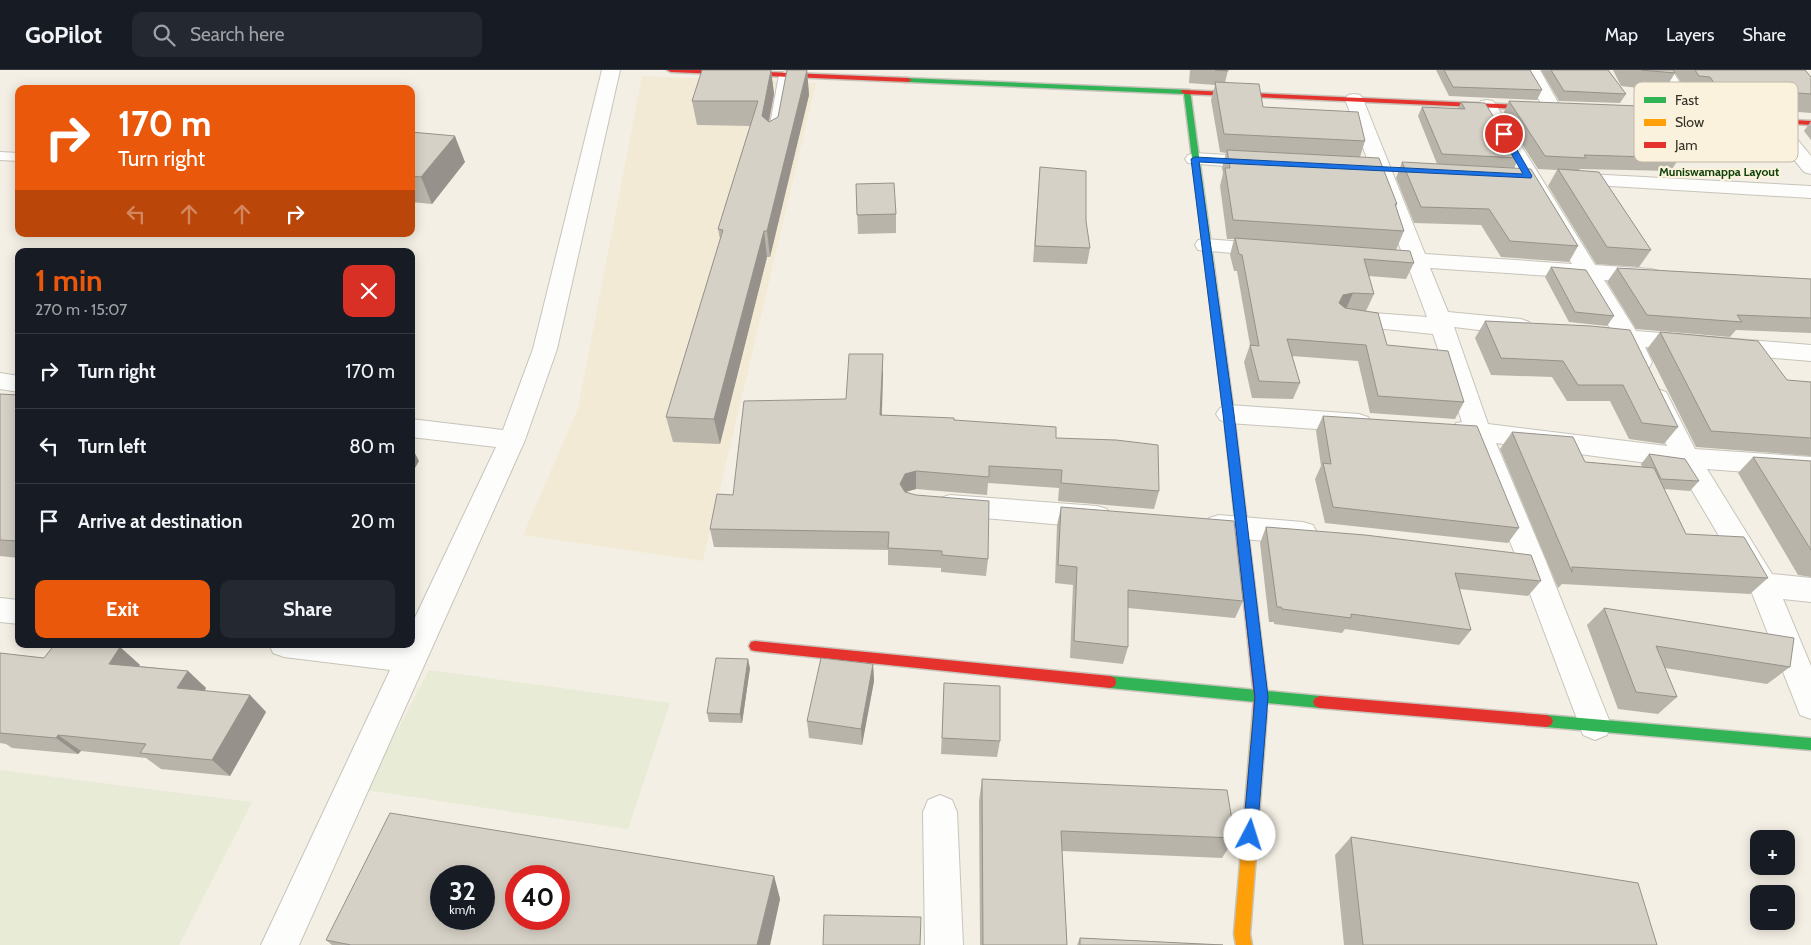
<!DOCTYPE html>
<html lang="en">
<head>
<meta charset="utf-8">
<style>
  body { margin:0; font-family:Cabin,sans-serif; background:#242831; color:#f1f3f6; height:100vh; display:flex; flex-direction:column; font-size:19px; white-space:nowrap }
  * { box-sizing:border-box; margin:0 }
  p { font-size:16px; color:#9ea1a6 }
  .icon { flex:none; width:28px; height:28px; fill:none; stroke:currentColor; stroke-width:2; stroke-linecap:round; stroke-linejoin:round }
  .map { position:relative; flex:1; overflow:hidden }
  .drawer { position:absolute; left:15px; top:178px; width:400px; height:400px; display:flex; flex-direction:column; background:#171b24; border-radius:10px; box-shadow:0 2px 12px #0003 }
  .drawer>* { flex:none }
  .hud { position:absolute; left:15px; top:15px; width:400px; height:152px; border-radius:10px; box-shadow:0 2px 12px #0003; background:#ea580c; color:#fff; overflow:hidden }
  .tools { position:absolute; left:1750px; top:760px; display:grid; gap:10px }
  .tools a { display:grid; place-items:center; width:45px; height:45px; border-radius:10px; background:#171b24; box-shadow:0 2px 12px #0003; font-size:25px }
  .speed { position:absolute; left:430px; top:795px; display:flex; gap:10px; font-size:25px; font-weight:700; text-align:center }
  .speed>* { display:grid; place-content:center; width:65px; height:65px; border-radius:50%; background:#171b24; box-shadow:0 2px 12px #0003; line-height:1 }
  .speed small { font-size:12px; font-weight:400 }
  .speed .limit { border:8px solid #d22; background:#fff; color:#111 }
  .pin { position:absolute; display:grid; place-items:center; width:42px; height:42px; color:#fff; margin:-21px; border:2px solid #fff; border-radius:50%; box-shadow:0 1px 5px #0007 }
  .me { position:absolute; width:55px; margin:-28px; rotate:5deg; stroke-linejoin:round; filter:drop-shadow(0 0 4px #0008) }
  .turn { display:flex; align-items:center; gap:18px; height:105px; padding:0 20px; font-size:22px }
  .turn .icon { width:65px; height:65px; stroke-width:2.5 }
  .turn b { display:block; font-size:35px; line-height:42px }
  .lanes { display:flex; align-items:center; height:48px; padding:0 20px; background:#0003; justify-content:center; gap:25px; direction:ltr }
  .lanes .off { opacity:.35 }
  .round { display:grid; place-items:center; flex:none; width:52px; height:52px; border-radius:10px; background:#242831 }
  .overview { display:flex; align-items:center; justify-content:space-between; height:85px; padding:0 20px }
  h1 { font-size:30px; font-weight:700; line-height:38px; color:#ea580c }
  .cta { display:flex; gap:10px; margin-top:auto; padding:10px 20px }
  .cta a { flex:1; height:58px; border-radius:10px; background:#ea580c; color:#fff; font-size:20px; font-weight:700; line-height:58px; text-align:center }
  .cta a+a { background:#242831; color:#f1f3f6 }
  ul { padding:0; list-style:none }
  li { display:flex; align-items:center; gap:15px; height:75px; padding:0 20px; border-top:1px solid #363941 }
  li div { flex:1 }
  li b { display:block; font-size:19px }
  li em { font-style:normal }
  header { display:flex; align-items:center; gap:30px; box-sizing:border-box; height:70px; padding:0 25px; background:#171b24; border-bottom:1px solid #363941 }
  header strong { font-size:24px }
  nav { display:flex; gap:28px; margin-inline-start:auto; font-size:18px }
  .search { width:350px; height:45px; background:#242831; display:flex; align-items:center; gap:12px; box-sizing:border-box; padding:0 18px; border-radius:10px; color:#9ea1a6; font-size:19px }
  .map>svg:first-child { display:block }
</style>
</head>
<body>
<header>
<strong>GoPilot</strong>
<div class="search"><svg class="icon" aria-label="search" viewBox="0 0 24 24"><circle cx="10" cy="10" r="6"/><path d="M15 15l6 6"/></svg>Search here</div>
<nav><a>Map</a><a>Layers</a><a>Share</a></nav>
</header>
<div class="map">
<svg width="1811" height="875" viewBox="0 0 1811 875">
  <rect width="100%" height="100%" fill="#f4efe4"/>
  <!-- built -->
  <polygon fill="#f3ead6" points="642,6 816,13 703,491 523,465 578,338"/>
  <!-- green -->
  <g fill="#e8ebd5">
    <polygon points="429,600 670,633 628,759 366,720"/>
    <polygon points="0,700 252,732 179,875 0,875"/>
  </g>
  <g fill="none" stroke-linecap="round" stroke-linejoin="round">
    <!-- lane casing -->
    <g stroke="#c7c4bb" stroke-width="2">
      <g id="lane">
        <polygon points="785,1 791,5 779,71 773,75 767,71 779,5"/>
        <polygon points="0,82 19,83 19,91 0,90"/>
      </g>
    </g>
    <!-- street casing -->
    <g stroke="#c7c4bb" stroke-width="2">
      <g id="street">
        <polygon points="602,0 620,0 557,279 525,370 299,875 261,875 390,600 284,587 273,583 269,574 411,574 411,556 496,377 411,367 411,349 503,360 533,279"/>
        <polygon points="1522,0 1540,0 1561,38 1558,42 1552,43 1546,42"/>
        <polygon points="1654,0 1672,0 1699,44 1697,48 1690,50 1683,48"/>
        <polygon points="1354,24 1360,25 1363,29 1425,184 1572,194 1478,35 1481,31 1487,30 1493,31 1496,35 1595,195 1651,199 1659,201 1662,206 1659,211 1651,213 1604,210 1636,261 1811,275 1811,291 1645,277 1652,292 1649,298 1640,300 1631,298 1620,275 1605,272 1601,267 1605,262 1611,260 1581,208 1430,198 1448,242 1521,249 1529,252 1533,257 1529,262 1521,265 1454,257 1488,354 1667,376 1645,328 1648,322 1657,319 1666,322 1695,379 1811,387 1811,407 1707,399 1772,504 1811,508 1811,532 1783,529 1811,596 1811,649 1800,645 1750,518 1678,397 1496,373 1545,489 1611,655 1607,665 1595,670 1583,665 1517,489 1469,370 1456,367 1452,360 1456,353 1462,352 1433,264 1346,255 1338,253 1334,248 1338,243 1346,241 1427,247 1408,196 1391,194 1388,189 1391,184 1402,183 1345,29 1348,25"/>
        <polygon points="1771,44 1778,46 1811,86 1811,104 1804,102 1762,50 1764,46"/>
        <polygon points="1195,83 1260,87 1267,89 1270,93 1267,97 1260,99 1188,93 1185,89 1188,85"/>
        <polygon points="1568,103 1811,116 1811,128 1561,113 1558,109 1561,105"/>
        <polygon points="1206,169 1269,174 1277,175 1280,180 1277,185 1269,186 1198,180 1195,175 1198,170"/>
        <polygon points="0,303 19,306 19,322 0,319"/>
        <polygon points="1229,335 1359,344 1368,347 1372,353 1368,359 1359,362 1229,353 1220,350 1216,344 1220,338"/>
        <polygon points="950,425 1097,436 1107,439 1111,447 1107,455 1097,458 950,445 940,442 936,435 940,428"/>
        <polygon points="1219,445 1303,452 1313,455 1317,463 1313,471 1303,474 1219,467 1209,464 1205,456 1209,448"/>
        <polygon points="0,528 19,530 19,554 0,552"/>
        <polygon points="940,725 952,730 957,742 963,875 925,875 923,742 928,730"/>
      </g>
    </g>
    <!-- fast casing -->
    <g stroke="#c7c4bb" stroke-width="3">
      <g id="fast">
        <polygon points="905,8 1190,20 1233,337 1232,340 1224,340 1223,337 1184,24 908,12 905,12"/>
        <polygon points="1110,606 1320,626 1325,628 1327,632 1325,636 1320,638 1110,618 1105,616 1104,612 1105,608"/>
        <polygon points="1546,645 1811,668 1811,680 1546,657 1541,655 1539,651 1541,647"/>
      </g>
    </g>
    <!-- slow casing -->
    <g stroke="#c7c4bb" stroke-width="3">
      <polygon id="slow" points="1260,635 1265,637 1267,641 1250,864 1252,875 1236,875 1234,864 1253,641 1255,637"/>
    </g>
    <!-- jam casing -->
    <g stroke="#c7c4bb" stroke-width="3">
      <g id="jam">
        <polygon points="667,0 722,0 908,8 912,10 908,12 671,2"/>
        <polygon points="1182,20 1545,36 1549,38 1545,40 1185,24 1181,22"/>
        <polygon points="1605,38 1811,51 1811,55 1608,42 1604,40"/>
        <polygon points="1228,333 1233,337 1268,627 1265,645 1260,647 1255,645 1253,641 1254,627 1223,337"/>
        <polygon points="755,571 1110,606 1115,608 1116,612 1115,616 1110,618 755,581 751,580 749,576 751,572"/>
        <polygon points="1320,626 1546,645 1551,647 1553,651 1551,655 1546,657 1320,638 1315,636 1313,632 1315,628"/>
      </g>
    </g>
    <!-- lane -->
    <use href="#lane" fill="#fdfdfb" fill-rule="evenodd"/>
    <!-- street -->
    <use href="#street" fill="#fdfdfb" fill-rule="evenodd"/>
    <!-- fast -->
    <use href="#fast" fill="#30b455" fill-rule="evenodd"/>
    <!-- slow -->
    <use href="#slow" fill="#ff9f0a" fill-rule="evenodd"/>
    <!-- jam -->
    <use href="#jam" fill="#e5322d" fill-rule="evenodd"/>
  </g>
  <!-- wall -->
  <g fill="#b8b4aa">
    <polygon points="771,0 774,24 769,52 778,47 807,0 809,25 770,187 767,187 720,374 673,372 666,347 720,169 718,159 750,56 697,55 692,31"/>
    <polygon points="1190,0 1228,0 1225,13 1263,37 1365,71 1360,87 1397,134 1396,137 1404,161 1396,180 1414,193 1406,209 1369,206 1374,224 1366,241 1387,275 1464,332 1455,349 1370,343 1358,291 1292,286 1300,313 1293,329 1252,328 1244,292 1250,275 1237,201 1234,201 1230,185 1234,169 1227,169 1220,116 1223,103 1222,98 1226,83 1220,82 1211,30 1215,15 1189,13"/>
    <polygon points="1436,0 1530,0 1542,20 1537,30 1449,26"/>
    <polygon points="1541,0 1608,0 1626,24 1620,33 1559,31"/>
    <polygon points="1613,0 1673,0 1675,3 1664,21 1621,16"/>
    <polygon points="1673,0 1805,0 1811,7 1811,43 1706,34 1699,24 1688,23"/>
    <polygon points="1509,31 1679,88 1671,101 1580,99 1579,100 1651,180 1639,197 1596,194 1548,116 1557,100 1538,99 1503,44"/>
    <polygon points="1461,32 1519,88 1514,98 1437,94 1418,46 1422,37 1458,39"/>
    <polygon points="1811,51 1811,70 1804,61"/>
    <polygon points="411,62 465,92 432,134 411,132"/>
    <polygon points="1402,92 1578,176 1569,192 1501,187 1481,155 1414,153 1396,108"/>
    <polygon points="1040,97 1090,178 1087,194 1033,192"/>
    <polygon points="856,114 896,144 896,163 858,164"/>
    <polygon points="1551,197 1614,246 1607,256 1569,252 1545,207"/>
    <polygon points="1617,198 1811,209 1811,263 1736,260 1730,267 1636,259 1607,212"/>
    <polygon points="1485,251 1591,256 1678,357 1664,374 1629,369 1610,331 1567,331 1552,307 1491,305 1475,268"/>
    <polygon points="1660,262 1787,310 1811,312 1811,386 1696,377 1647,279"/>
    <polygon points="883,302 882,345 954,350 1056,368 1159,421 1154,439 1058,431 1059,418 988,413 987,425 916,419 906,422 988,489 986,506 941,502 941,498 888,495 888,480 714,477 710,459 846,329"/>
    <polygon points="0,324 19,325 19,488 0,486"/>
    <polygon points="1323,346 1519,458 1508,473 1325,453 1315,409 1321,396 1316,361"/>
    <polygon points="1512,362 1585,392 1642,397 1641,394 1649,384 1699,411 1690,421 1664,419 1686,464 1768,508 1750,524 1562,514 1558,518 1500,379"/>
    <polygon points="1753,387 1811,391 1811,507 1798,505 1738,403"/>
    <polygon points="1061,437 1243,531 1235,548 1128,538 1128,577 1123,594 1070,588 1073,515 1055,513 1057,455"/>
    <polygon points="1266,457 1541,511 1528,526 1459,519 1471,560 1459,575 1345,559 1342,563 1274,554 1274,552 1269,552 1260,473"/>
    <polygon points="1604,538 1790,597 1767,614 1665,598 1677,627 1658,644 1618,639 1587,555"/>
    <polygon points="120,577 140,595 138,596 188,601 206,618 204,621 250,625 266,642 230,706 161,699 146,688 81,681 78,684 12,678 6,674 0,673 0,583 44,588"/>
    <polygon points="873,594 874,611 862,675 809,668 807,651"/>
    <polygon points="750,598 742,653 709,652 707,643"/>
    <polygon points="944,613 1000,671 997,687 941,684"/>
    <polygon points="982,709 1235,768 1222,788 1062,781 1067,875 980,875 979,731"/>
    <polygon points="1351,767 1657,875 1344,875 1335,785"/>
    <polygon points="774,806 780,829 770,875 332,875 326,870"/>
    <polygon points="1080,868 1223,875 1077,875"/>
  </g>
  <!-- shaded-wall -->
  <g fill="#96928b">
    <polygon points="771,0 774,24 765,71 762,46"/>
    <polygon points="807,0 809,25 770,187 767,161"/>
    <polygon points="455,66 465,92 432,134 421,107"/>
    <polygon points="764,161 767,187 720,374 714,349"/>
    <polygon points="1353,223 1346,239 1339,233 1343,225"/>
    <polygon points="883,284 883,302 881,363 880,345"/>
    <polygon points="411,376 419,391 411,405"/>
    <polygon points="916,401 916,419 905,422 900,414 905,404"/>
    <polygon points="120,577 140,595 129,611 109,594"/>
    <polygon points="748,589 750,598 742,653 740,644"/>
    <polygon points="873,594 874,611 862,675 861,659"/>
    <polygon points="188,601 206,618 196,635 177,618"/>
    <polygon points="250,625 266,642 230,706 212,690"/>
    <polygon points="58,665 81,681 78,684 56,668"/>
    <polygon points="774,806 780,829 770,875 757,875"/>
  </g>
  <!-- building -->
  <g fill="#d6d1c6" stroke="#96928b" fill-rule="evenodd">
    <polygon points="702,0 771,0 762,46 769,52 778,47 787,0 807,0 767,161 764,161 714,349 666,347 723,160 718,159 758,31 692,31"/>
    <polygon points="1215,0 1228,0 1228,1"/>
    <polygon points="1444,0 1530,0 1542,20 1453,17"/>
    <polygon points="1551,0 1608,0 1626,24 1564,21"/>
    <polygon points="1641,0 1673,0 1675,3"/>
    <polygon points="1695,0 1805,0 1811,7 1811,24 1717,17 1710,7 1699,6"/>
    <polygon points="1215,12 1259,14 1263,37 1358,42 1365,71 1224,64"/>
    <polygon points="1509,31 1640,36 1679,88 1584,85 1586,88 1545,86"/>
    <polygon points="1461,32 1485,33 1519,88 1442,84 1422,37 1465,39"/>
    <polygon points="411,62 455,66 421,107 411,106"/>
    <polygon points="1227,80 1379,88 1397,134 1395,134 1404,161 1233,150 1225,98 1230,98"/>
    <polygon points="1402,92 1531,99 1578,176 1510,171 1489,139 1421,137"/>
    <polygon points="1040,97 1086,101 1086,151 1090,178 1035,176"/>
    <polygon points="1558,99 1599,102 1651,180 1607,177"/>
    <polygon points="894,113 896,144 857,145 856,114"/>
    <polygon points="1235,168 1410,181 1414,193 1364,189 1374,224 1353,223 1343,225 1339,233 1345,238 1378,243 1387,275 1448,281 1464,332 1378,326 1366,275 1287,269 1300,313 1259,311 1250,275 1259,276 1242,185 1239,184"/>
    <polygon points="1551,197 1586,200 1614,246 1575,242"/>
    <polygon points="1617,198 1811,209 1811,248 1737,245 1742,252 1647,245"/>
    <polygon points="1485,251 1591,256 1630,260 1678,357 1642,353 1623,315 1578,315 1563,291 1501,288"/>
    <polygon points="1660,262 1758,271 1787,310 1811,312 1811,368 1711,361"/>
    <polygon points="849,284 883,284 880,345 954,348 954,350 1056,357 1056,368 1116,370 1158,375 1159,421 1061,413 1062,400 989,396 989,407 916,401 905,404 900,414 905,422 916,425 989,431 988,489 942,485 942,481 888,478 889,462 710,459 717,424 733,425 744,331 846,329"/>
    <polygon points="0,324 19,325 19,471 0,470"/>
    <polygon points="1323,346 1477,356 1519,458 1333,437 1323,393 1331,394"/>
    <polygon points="1512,362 1573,367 1585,392 1654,398 1686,464 1744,467 1768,508 1572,497 1572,502"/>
    <polygon points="1649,384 1685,389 1699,411 1661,409"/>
    <polygon points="1753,387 1811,391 1811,480"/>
    <polygon points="1061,437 1234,451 1243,531 1128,520 1128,577 1074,571 1077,497 1058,495"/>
    <polygon points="1266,457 1365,465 1531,485 1541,511 1455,503 1471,560 1351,544 1351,548 1282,539 1281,537 1277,537"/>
    <polygon points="1604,538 1794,568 1790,597 1656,576 1677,627 1636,622"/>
    <polygon points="55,574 80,574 120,577 109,594 188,601 177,618 250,625 212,690 140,683 146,674 58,665 56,668 0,663 0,583 44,588"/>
    <polygon points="716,588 748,589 740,644 707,643"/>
    <polygon points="821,588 873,594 861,659 807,651"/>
    <polygon points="944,613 1000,616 1000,671 942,668"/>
    <polygon points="982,709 1227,720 1235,768 1061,761 1067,875 983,875"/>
    <path d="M390,743L774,806L757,875H351L326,870ZM441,806H484V849H441ZM516,806H559V849H516Z"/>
    <polygon points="1351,767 1638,813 1657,875 1363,875"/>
    <polygon points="824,845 921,847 920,875 823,875"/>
    <polygon points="1080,868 1223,875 1080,875"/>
  </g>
  <!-- route -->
  <polygon fill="#1a73e8" stroke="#114b97" points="1504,61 1508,64 1532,106 1531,108 1199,92 1234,344 1268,627 1257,765 1255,770 1250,772 1245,770 1243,765 1255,627 1223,344 1191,89 1195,87 1523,104 1500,64"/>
  <g text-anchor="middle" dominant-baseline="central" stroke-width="4.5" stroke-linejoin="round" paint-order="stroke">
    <!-- far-neighbourhood labels -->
    <g font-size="12" font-weight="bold" fill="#0f4209" stroke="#fbf2dd">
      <text x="1719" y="101">Muniswamappa Layout</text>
    </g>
  </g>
  <!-- legend -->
  <rect x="1634" y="12" width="164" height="80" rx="8" fill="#fbf2dd" stroke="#bfb8a7" stroke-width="1"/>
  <rect x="1644" y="27" width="22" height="6" fill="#30b455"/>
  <rect x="1644" y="49" width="22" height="7" fill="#ff9f0a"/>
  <rect x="1644" y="72" width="22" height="6" fill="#e5322d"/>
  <g font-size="14" fill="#343129">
    <text x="1675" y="35">Fast</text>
    <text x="1675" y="57">Slow</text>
    <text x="1675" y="80">Jam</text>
  </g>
</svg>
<div class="tools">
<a>+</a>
<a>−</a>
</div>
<div class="speed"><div>32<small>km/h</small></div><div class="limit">40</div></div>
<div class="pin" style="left:1504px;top:64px;background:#d93025"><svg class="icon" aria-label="arrive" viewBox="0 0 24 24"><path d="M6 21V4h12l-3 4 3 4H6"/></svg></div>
<svg class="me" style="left:1250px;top:765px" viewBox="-20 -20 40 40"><circle r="19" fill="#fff"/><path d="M0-13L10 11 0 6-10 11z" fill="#1a73e8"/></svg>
<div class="hud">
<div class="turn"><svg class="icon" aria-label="right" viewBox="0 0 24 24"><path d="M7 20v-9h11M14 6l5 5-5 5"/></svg><div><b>170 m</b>Turn right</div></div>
<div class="lanes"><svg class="icon off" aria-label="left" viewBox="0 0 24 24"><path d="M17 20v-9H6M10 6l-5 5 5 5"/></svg><svg class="icon off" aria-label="ahead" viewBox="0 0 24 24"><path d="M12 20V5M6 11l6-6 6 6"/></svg><svg class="icon off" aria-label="ahead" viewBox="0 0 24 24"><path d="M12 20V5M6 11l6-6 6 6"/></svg><svg class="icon" aria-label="right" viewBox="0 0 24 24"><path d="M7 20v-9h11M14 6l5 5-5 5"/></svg></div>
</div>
<section class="drawer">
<div class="overview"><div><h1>1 min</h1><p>270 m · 15:07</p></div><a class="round" style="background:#d93025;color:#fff"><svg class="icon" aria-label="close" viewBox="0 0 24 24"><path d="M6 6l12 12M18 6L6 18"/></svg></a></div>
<ul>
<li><svg class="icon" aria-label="right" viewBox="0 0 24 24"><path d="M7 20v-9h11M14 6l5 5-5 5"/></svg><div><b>Turn right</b></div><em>170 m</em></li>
<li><svg class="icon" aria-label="left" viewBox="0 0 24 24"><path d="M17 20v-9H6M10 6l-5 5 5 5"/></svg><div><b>Turn left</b></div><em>80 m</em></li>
<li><svg class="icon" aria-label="arrive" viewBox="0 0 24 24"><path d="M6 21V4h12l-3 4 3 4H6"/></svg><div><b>Arrive at destination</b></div><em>20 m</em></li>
</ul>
<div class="cta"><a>Exit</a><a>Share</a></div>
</section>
</div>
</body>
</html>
